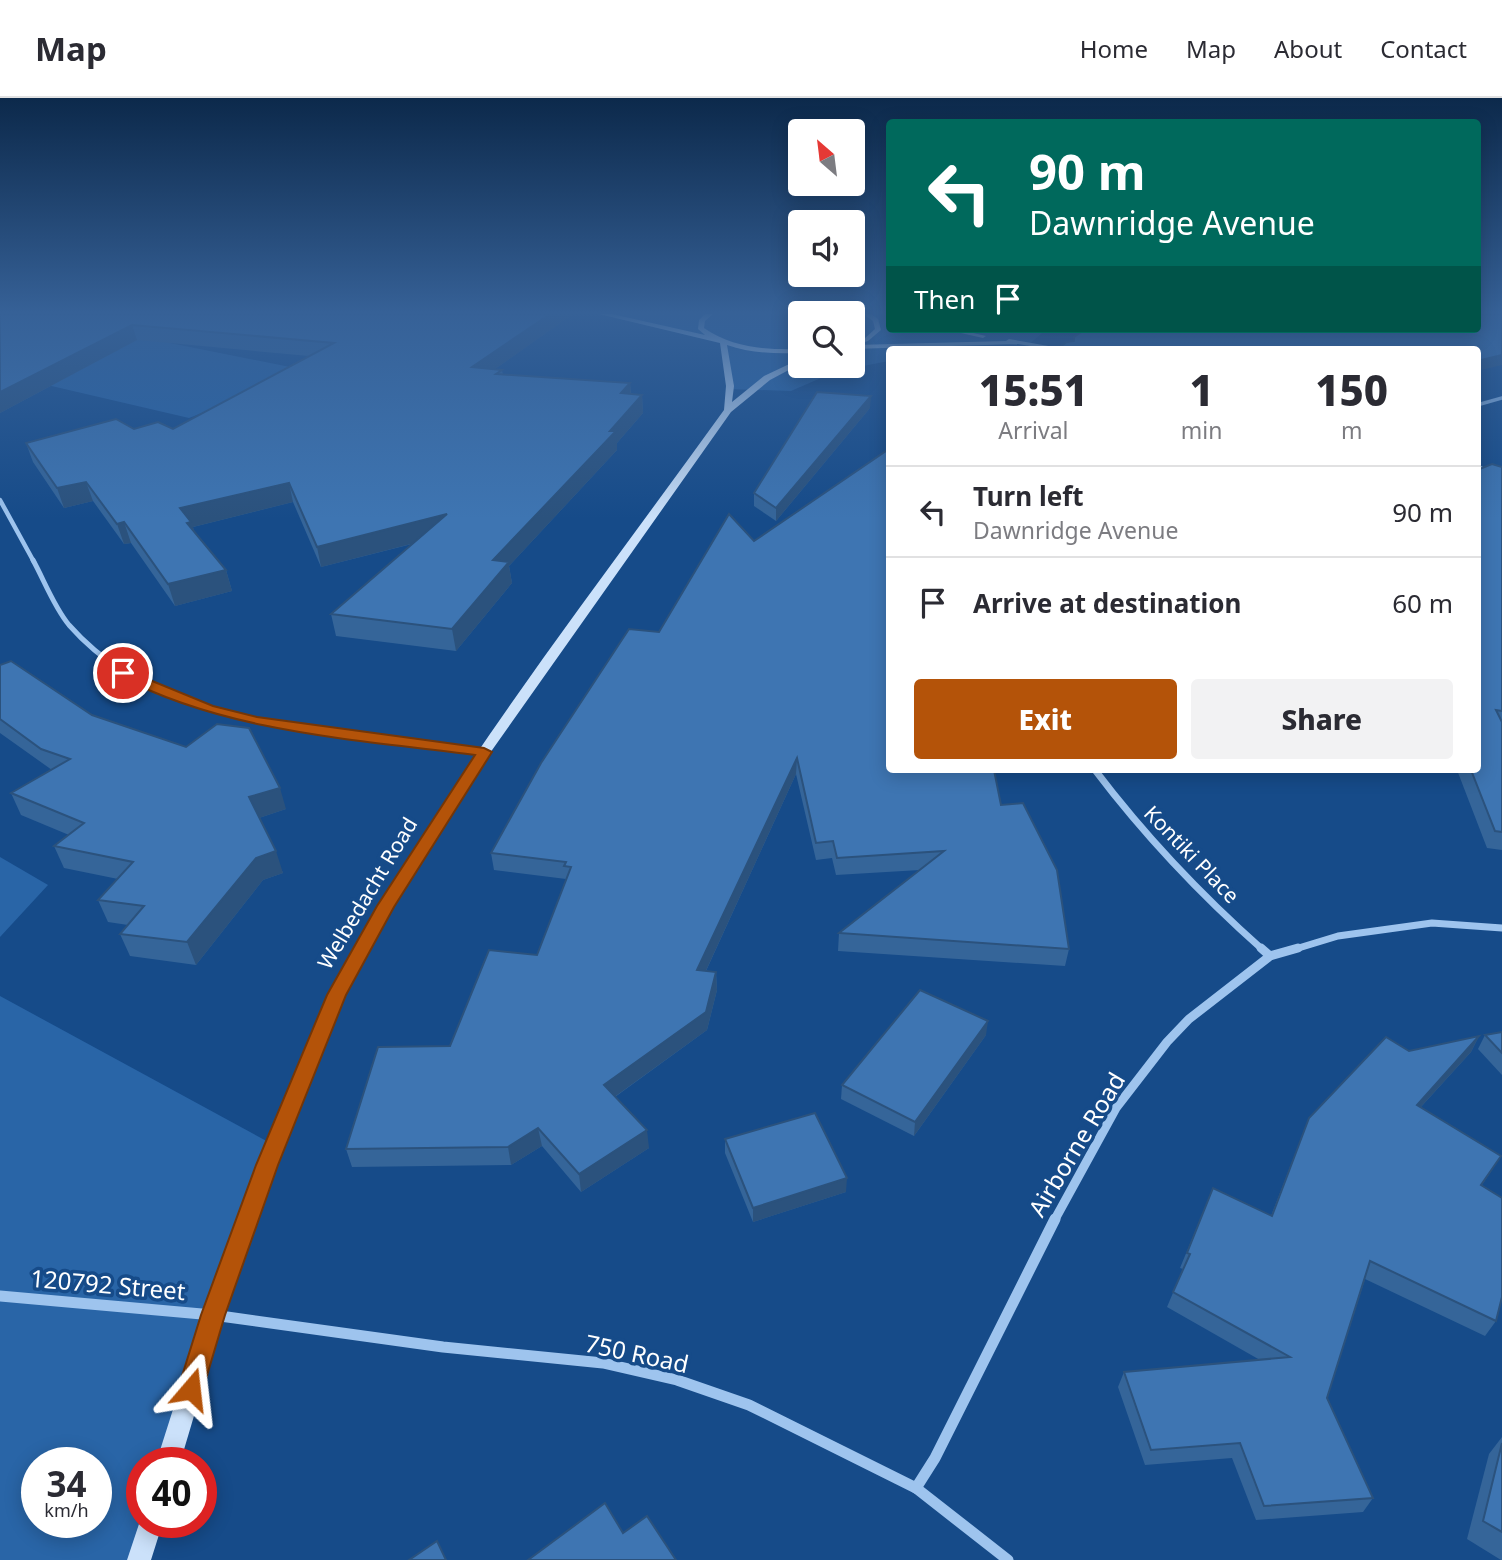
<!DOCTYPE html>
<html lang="en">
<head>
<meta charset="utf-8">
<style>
  body { margin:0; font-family:"Noto Sans",sans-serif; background:#f2f2f3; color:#2b2b33; height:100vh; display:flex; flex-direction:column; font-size:26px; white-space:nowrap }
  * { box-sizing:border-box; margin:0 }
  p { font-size:23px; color:#7c7c81 }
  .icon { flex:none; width:38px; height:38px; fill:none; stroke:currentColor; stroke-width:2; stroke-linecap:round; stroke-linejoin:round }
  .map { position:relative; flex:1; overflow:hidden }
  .details { position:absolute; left:886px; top:248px; width:595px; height:427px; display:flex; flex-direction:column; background:#fff; border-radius:7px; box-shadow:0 4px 18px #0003 }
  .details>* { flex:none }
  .banner { position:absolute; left:886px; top:21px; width:595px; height:214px; border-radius:7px; box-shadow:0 4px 18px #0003; background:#00695c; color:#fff; overflow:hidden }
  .needle { width:46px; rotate:332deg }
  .tools { position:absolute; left:788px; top:21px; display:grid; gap:14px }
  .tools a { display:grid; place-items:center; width:77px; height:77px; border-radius:7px; background:#fff; box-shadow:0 4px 18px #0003; font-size:35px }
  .speed { position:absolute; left:21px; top:1349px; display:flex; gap:14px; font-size:35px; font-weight:700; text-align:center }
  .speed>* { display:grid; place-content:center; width:91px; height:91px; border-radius:50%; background:#fff; box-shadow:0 4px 18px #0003; line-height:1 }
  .speed small { font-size:18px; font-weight:400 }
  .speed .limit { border:10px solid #d22; background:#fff; color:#111 }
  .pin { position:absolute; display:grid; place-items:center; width:60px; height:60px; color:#fff; margin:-30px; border:4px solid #fff; border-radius:50%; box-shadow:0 2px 7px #0007 }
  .me { position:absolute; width:77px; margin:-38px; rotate:17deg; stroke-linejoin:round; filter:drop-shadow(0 0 5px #0008) }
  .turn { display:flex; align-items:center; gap:24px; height:147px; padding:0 28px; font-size:32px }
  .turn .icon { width:91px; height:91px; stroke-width:2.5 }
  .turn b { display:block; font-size:49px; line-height:60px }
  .then { display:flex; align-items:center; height:66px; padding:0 28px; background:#0003; gap:14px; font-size:26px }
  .eta { display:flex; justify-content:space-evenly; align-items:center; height:119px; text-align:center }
  .eta b { font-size:42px; font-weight:800; line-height:49px }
  .action { display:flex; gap:14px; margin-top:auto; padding:14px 28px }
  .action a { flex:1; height:80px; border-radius:7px; background:#b45309; color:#fff; font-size:28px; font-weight:800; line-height:80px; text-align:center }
  .action a+a { background:#f2f2f3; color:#2b2b33 }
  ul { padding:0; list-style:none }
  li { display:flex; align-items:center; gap:21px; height:91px; padding:0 28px; border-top:2px solid #e1e1e2 }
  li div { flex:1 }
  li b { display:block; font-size:26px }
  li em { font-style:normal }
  header { display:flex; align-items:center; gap:42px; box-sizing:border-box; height:98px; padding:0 35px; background:#fff; border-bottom:2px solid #e1e1e2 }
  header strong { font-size:33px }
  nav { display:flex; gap:38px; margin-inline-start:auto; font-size:24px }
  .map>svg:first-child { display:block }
</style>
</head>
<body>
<header>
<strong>Map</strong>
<nav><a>Home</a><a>Map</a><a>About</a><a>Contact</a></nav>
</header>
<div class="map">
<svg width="1502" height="1462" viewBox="0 0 1502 1462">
  <rect width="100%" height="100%" fill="#164b89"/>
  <!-- green -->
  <g fill="#2965a7" fill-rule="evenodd">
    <polygon points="600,216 800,216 800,268 852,268 852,216 889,216 889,231 1047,231 1022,252 889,252 889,263 837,273 791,293 728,291 720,245"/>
    <polygon points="110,233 310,273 189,320 0,276"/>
    <polygon points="0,759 48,787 0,839"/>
    <path d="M0,898L272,1046L167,1365H142V1424L137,1462H0ZM37,1365H96V1424H37Z"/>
  </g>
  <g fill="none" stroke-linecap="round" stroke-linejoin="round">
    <!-- street-far5 -->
    <polyline stroke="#9ec4ee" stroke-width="3.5" points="1477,307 1502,300"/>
    <!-- street-far4 -->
    <polyline stroke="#9ec4ee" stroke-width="4.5" points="0,402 34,464"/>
    <!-- street-far3 -->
    <path stroke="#9ec4ee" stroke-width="5" d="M33,462C44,482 54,509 69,527C142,610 247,622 350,636"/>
    <!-- street-far2 -->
    <g stroke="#9ec4ee" stroke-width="7">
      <polyline points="337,634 484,654"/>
      <path d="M1095,672C1145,738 1201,797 1263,852"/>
      <polyline points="1292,852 1338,838 1432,825 1502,830"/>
    </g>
    <!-- street-far1 -->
    <g stroke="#9ec4ee" stroke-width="9">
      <polyline points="1261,850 1270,858"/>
      <polyline points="1054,1123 1116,1010 1167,944 1189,921 1270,858 1298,850"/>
    </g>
    <!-- street -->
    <g stroke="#9ec4ee" stroke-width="11">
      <polyline points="0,1198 213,1217 443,1249 603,1265 677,1282 749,1307 916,1390 1008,1462"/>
      <polyline points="916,1390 935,1360 1055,1121"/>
    </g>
    <!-- secondary -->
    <g fill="#cbe1fa" fill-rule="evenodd">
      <path d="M599,216H612L705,237L698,231L699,222L705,216H713L705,223L704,230C733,250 766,252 800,251V255C775,256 750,255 727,247L734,288L732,304L764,278L800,261V266L770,282L731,314L490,655L393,808L345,897L276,1067L224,1217L180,1365H156C195,1241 236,1119 286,1000C300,965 313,927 331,894C440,688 588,501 724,312L726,288L720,245Z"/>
      <polygon points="863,216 871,216 878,221 881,232 868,243 855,247 1006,243 1009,241 1071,252 1055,252 1018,246 852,251 852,243 864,241 875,231 873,223"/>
      <polygon points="943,231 956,231 986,238 983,240"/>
      <polygon points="1477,367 1502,375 1502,381 1477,373"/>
      <polygon points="142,1417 142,1424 163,1424 151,1462 127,1462"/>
    </g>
  </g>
  <!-- wall -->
  <g fill="#356599">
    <polygon points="0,216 573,216 495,271 502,272 503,277 630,285 631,296 642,297 643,315 617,345 617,352 509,468 512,485 456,553 336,538 331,516 412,446 321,469 293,404 193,429 194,434 226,472 232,493 175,508 131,445 124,446 93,403 64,410 33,364 26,345 134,331 173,331 309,258 137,242 0,315"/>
    <polygon points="870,310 776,423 754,408 754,395"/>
    <polygon points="1502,369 1502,752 1487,750 1457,672 1477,672"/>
    <polygon points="629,531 889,672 1001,707 1069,851 1065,868 838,853 839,835 920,772 836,777 832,760 816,762 796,676 706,873 716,874 717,892 707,932 615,999 649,1050 581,1094 542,1048 511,1067 352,1069 346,1051 450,948 537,857 566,781 494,772 491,755"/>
    <polygon points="0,567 92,617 286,711 259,720 283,775 263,782 196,867 130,858 120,836 128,827 108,824 98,802 118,781 64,770 54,748 69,737 21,717 11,695 52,672 0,635"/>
    <polygon points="1502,934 1502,977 1478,951 1485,937"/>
    <polygon points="986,937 914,1038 841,1001 842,987"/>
    <polygon points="1479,938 1471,954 1420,1010 1501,1058 1482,1087 1496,1223 1485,1238 1365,1181 1327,1300 1373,1400 1363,1414 1256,1422 1232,1360 1145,1367 1118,1289 1124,1274 1260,1262 1167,1209 1183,1171 1180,1170 1213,1090 1271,1118 1309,1020 1409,953"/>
    <polygon points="725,1041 846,1094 753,1124 725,1055"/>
    <polygon points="1502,1339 1502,1462 1501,1462 1467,1441 1489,1356"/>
  </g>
  <!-- shaded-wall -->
  <g fill="#2b527d">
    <polygon points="550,216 573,216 474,286 472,269"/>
    <polygon points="132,227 137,242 0,315 0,294"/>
    <polygon points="1502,257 1502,267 1477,273 1477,263"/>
    <polygon points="630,285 631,302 621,295"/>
    <polygon points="642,297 643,315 617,345 617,352 509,468 512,485 456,553 452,531 493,462"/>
    <polygon points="871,298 870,310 776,423 776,410"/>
    <polygon points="86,384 93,403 64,410 57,390"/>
    <polygon points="289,385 293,404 193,429 198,444 180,410"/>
    <polygon points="447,416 450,436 321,469 317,449"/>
    <polygon points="124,424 131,445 124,446 117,426"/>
    <polygon points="226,472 232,493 175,508 168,486"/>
    <polygon points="797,660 796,676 698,890 697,872"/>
    <polygon points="280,690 286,711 256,721 249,699"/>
    <polygon points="276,753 283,775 263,782 196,867 187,844 256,760"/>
    <polygon points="716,874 717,892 707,932 606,1005 604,987"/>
    <polygon points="988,923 986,937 914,1038 915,1024"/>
    <polygon points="1479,938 1471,954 1408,1023 1417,1007"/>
    <polygon points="538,1030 542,1048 511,1067 508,1049"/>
    <polygon points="647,1032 649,1050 581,1094 579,1076"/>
    <polygon points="847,1080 846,1094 753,1124 753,1110"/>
  </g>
  <!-- building -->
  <g fill="#3e75b2" stroke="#2b527d" stroke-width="2">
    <polygon points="0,216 550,216 472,269 502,272 496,276 630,285 621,295 642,297 610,333 616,333 493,462 509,464 452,531 331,516 447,416 317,449 289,385 180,410 191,424 187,425 226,472 168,486 124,424 117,426 86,384 57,390 26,345 116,321 134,331 158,324 173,331 334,245 132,227 0,294"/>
    <polygon points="1483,216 1502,216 1502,257 1477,263 1477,252 1055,252 1067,244 1074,243 1074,239 1086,231 1415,231 1421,232 1424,231 1477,231 1477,218"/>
    <polygon points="817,294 871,298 776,410 754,395"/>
    <polygon points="889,351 889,672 994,672 1001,707 1023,705 1057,772 1069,851 839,835 944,753 837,760 833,743 816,745 797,660 697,872 716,874 706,914 604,987 647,1032 579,1076 538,1030 508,1049 346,1051 378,949 450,948 489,852 537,857 571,769 564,768 566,764 491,755 541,665 629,531 659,534 729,416 754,443"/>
    <polygon points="1492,366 1502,369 1502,613 1496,612 1502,624 1502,734 1495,733 1471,672 1477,672 1477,372"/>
    <polygon points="11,563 92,617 186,649 217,626 249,630 280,690 249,699 276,753 256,760 187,844 120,836 144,808 98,802 133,764 54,748 84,725 11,695 70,661 41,651 0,621 0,567"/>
    <polygon points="920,892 988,923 915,1024 842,987"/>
    <polygon points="1502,934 1502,955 1485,937"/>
    <polygon points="1479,938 1417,1007 1501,1058 1481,1087 1502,1100 1502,1199 1496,1223 1370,1163 1327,1300 1373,1400 1264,1408 1240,1345 1151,1352 1124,1274 1290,1259 1173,1194 1190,1156 1187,1155 1213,1090 1272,1118 1309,1020 1386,939 1409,953"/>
    <polygon points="815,1015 847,1080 753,1110 725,1041"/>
    <polygon points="1502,1345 1502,1434 1483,1423"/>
    <polygon points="605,1405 623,1435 647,1418 676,1462 528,1462"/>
    <polygon points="437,1443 446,1462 409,1462"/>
  </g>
  <!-- sky -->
  <linearGradient id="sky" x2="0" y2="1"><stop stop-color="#0c294b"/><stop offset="0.51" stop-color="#366197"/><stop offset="1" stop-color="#366197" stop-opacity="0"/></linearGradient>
  <rect width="1502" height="421" fill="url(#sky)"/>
  <!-- route -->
  <path fill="#b45309" stroke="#753606" stroke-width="2" d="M123,571L213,608L257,619L484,650L492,654L394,809L346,897L278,1067L225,1217L203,1291L200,1300L191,1303L182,1300L178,1291L201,1217L256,1067L327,897L377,808L475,657C355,641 228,635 119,578V573Z"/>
  <g text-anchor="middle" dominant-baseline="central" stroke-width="7" stroke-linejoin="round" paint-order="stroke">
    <!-- street labels -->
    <g font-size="21" fill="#fff" stroke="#164b89">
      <text transform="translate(1192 756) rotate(46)">Kontiki Place</text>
      <text transform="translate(367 795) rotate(-59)">Welbedacht Road</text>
    </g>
    <!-- near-street labels -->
    <g font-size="24" fill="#fff" stroke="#164b89">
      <text transform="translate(1076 1046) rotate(-59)">Airborne Road</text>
      <text transform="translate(108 1186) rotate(5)">120792 Street</text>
      <text transform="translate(637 1255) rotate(12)">750 Road</text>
    </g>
  </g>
</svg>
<div class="tools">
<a><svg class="needle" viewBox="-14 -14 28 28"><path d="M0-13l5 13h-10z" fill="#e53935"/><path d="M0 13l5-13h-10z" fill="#7c7c81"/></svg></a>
<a><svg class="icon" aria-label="sound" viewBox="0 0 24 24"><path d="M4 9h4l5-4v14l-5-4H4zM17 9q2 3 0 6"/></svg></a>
<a><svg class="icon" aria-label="search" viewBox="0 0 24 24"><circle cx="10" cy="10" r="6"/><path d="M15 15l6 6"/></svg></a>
</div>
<div class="speed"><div>34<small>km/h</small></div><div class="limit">40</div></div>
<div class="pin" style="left:123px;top:575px;background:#d93025"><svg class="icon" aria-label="arrive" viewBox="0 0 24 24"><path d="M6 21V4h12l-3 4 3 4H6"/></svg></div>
<svg class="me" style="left:191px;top:1291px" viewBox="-20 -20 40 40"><path d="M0-17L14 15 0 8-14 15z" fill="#b45309" stroke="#fff" stroke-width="4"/></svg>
<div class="banner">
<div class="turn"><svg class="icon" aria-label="left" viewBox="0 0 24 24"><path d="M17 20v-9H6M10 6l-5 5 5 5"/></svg><div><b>90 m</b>Dawnridge Avenue</div></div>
<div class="then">Then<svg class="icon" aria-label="arrive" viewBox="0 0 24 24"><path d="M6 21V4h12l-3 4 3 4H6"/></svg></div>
</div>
<section class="details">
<div class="eta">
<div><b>15:51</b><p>Arrival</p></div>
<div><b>1</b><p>min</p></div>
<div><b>150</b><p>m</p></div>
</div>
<ul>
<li><svg class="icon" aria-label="left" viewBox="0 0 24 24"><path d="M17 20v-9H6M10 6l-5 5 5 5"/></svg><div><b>Turn left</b><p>Dawnridge Avenue</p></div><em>90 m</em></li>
<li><svg class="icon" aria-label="arrive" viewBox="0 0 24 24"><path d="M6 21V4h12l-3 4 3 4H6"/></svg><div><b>Arrive at destination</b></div><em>60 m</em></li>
</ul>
<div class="action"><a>Exit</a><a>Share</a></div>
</section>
</div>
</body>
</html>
